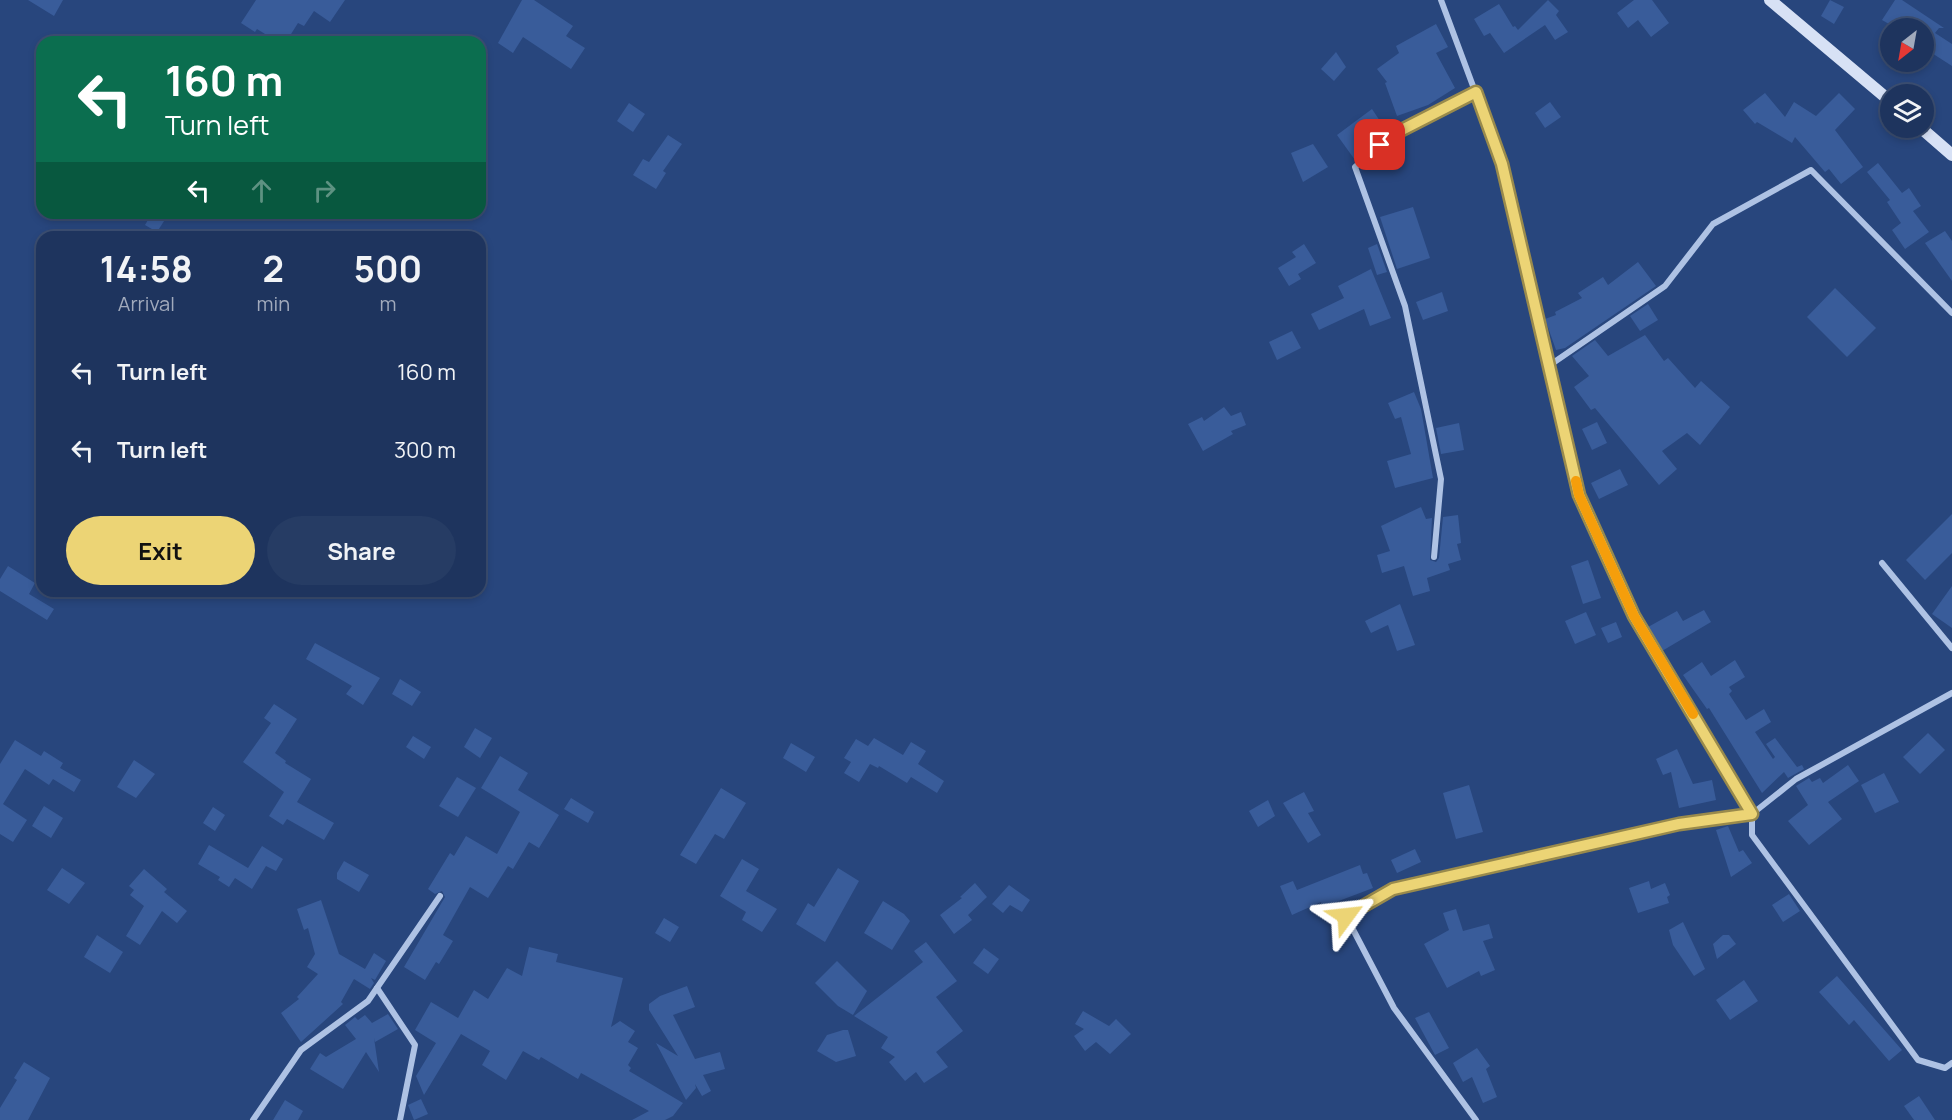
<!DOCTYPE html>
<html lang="en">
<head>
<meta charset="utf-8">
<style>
  body { margin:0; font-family:Manrope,sans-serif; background:#263c64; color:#f1f3f6; height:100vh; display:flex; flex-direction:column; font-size:22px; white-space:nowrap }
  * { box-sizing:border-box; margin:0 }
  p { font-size:20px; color:#a1aabc }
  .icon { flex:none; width:33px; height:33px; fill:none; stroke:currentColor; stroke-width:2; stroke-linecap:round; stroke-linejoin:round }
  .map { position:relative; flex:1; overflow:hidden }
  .panel { position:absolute; left:36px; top:231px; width:450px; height:366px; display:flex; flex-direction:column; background:#1e345e; border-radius:18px; box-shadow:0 3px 9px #0003,0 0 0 2px #3c4f73 }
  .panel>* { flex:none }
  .hud { position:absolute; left:36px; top:36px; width:450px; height:183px; border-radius:18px; box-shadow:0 3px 9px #0003,0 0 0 2px #3c4f73; background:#0b6e4f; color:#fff; overflow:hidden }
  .needle { width:39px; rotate:211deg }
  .fabs { position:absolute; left:1880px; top:18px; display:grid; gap:12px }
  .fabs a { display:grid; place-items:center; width:54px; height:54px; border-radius:50%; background:#1e345e; box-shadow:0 3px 9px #0003,0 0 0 2px #3c4f73; font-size:30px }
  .pin { position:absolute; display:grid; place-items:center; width:51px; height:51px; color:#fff; margin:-26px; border-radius:12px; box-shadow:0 3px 9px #0006 }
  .me { position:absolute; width:66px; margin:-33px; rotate:60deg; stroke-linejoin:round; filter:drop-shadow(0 0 4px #0008) }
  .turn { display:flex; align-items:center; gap:21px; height:126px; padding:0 30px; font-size:27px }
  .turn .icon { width:78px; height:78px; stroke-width:2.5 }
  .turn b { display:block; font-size:42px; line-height:51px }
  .lanes { display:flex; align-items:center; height:57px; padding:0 30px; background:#0003; justify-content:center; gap:30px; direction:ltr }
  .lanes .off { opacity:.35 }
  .eta { display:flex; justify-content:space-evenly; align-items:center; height:102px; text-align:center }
  .eta b { font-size:36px; font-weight:700; line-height:42px }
  .cta { display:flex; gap:12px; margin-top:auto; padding:12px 30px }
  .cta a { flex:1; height:69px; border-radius:36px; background:#ecd475; color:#111; font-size:24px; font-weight:700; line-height:69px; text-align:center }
  .cta a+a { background:#263c64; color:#f1f3f6 }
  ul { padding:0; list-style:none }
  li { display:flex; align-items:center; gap:18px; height:78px; padding:0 30px }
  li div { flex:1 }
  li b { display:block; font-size:22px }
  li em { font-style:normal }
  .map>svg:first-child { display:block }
</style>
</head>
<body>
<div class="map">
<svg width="1952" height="1120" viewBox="0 0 1952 1120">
  <rect width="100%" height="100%" fill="#28467d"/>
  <!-- building -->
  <g fill="#395c9a">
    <polygon points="28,0 63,0 54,16"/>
    <polygon points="256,0 345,0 330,22 314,11 304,26 298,23 286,42 278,42 257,29 255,32 241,23"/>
    <polygon points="522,0 534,0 573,26 566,36 585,48 571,69 523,37 513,53 498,43"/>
    <polygon points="1548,0 1559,11 1556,15 1568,32 1555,40 1545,25 1504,53 1490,33 1484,36 1474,19 1499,4 1513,27 1515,26 1518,30"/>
    <polygon points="1634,0 1652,0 1669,23 1651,37 1638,20 1628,28 1617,13"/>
    <polygon points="1830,0 1844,7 1834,24 1821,16"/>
    <polygon points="1895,0 1902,0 1944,28 1939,28 1935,33 1952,44 1952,66 1924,48 1923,50 1923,28 1896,28 1882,20"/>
    <polygon points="1436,24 1448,47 1436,53 1455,88 1428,105 1397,116 1385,83 1387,82 1377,69 1399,53 1396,46"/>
    <polygon points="1336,52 1346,67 1334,81 1321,69"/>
    <polygon points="1765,93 1785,117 1794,102 1816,116 1839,93 1855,109 1835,130 1863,167 1841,184 1829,169 1825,172 1795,137 1792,143 1757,122 1755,124 1743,110"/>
    <polygon points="1550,102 1561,117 1545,128 1535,113"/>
    <polygon points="629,103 645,114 633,132 617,121"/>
    <polygon points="1372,109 1386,130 1355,160 1337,135"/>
    <polygon points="668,135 682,144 663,171 666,173 656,189 633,175 643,159 649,162"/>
    <polygon points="1313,144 1328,167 1303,182 1291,153"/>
    <polygon points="1878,163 1902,193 1909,188 1921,206 1913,211 1929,232 1905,249 1892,230 1901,223 1887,202 1890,200 1867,172"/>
    <polygon points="1413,207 1430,258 1397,269 1380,217"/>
    <polygon points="152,213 166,218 157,232 145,225"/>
    <polygon points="1945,231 1952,241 1952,281 1925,243"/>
    <polygon points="1304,244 1316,263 1298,274 1301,279 1289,286 1278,268 1296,257 1292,252"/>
    <polygon points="1377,244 1387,272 1377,275 1368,248"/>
    <polygon points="1638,262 1656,286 1565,348 1556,350 1545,319 1556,315 1555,312 1582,298 1578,293 1603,277 1608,285"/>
    <polygon points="1371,269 1391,318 1370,326 1364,309 1319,330 1311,314 1344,298 1338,286"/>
    <polygon points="1835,288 1876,328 1847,357 1807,317"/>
    <polygon points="1442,292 1448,311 1423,320 1416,302"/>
    <polygon points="1648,304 1658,320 1640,331 1630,316"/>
    <polygon points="1292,331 1301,348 1277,360 1269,342"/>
    <polygon points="1645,335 1664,361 1668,358 1695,388 1701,381 1730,407 1700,445 1687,433 1662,451 1677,469 1659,485 1595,408 1591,410 1574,387 1589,376 1572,356 1595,340 1608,356"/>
    <polygon points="1414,392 1421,409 1433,478 1395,488 1387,461 1411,454 1401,417 1395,419 1388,403"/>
    <polygon points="1224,407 1231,416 1241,412 1246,425 1231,431 1233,434 1203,451 1188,424 1202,417 1204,421"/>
    <polygon points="1597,422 1607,443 1592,450 1582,429"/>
    <polygon points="1459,423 1464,450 1441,454 1436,428"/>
    <polygon points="1620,469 1628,485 1599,499 1591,483"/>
    <polygon points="1421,507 1426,519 1432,518 1430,560 1436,562 1439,558 1443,517 1458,515 1461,543 1457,544 1461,560 1448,564 1450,570 1427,578 1430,591 1413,596 1404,566 1382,573 1377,555 1390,551 1381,526"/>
    <polygon points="1952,514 1952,553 1925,580 1906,560"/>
    <polygon points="1588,560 1601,598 1583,604 1571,566"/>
    <polygon points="8,566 35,583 29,594 54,609 47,620 0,591 0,579"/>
    <polygon points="1952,586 1952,628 1932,614"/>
    <polygon points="1400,604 1415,645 1397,651 1388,625 1371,633 1365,621"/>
    <polygon points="1704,610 1711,622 1662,651 1648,627 1677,611 1683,621"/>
    <polygon points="1586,612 1596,635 1575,644 1565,621"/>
    <polygon points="1616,622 1622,637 1608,643 1601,628"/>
    <polygon points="315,643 380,678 363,705 346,694 352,686 306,659"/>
    <polygon points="1735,660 1745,677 1729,687 1732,691 1729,694 1746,720 1764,709 1771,722 1755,732 1773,759 1775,757 1766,744 1775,738 1797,767 1802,765 1804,769 1788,778 1784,772 1762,793 1709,708 1707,709 1683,675 1702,662 1711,676"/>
    <polygon points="400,679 421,692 412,706 392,694"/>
    <polygon points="274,704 297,719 275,753 286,761 285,763 311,779 297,802 334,823 324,840 287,819 283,825 269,816 284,792 243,762 271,723 264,718"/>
    <polygon points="475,728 492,738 480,758 464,747"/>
    <polygon points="1928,733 1945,750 1920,774 1903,757"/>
    <polygon points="413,736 431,747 424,759 406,747"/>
    <polygon points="874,738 903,755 911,742 926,751 918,764 944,781 937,793 911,777 907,783 879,766 878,768 870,764 859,782 844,773 851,762 844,758 856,739 868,746"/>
    <polygon points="15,740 41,756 44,751 63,763 60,768 81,780 74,792 53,779 49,785 25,769 3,804 27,820 13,842 0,834 0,764"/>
    <polygon points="791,743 815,757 806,772 783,758"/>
    <polygon points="1677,749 1693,784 1712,780 1716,800 1679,808 1671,772 1663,775 1656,759"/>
    <polygon points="500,756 528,773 518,790 559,815 539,848 529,842 513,869 508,866 488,898 470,887 443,935 453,941 439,964 436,962 425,980 404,967 445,897 442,891 435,894 428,889 450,853 454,856 466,836 497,854 520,812 481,788"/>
    <polygon points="134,760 155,774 136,798 117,787"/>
    <polygon points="1848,765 1859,781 1828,802 1842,819 1809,845 1788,821 1808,805 1796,786 1809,778 1812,782 1820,778 1823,783"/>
    <polygon points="1884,773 1899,802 1875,813 1861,785"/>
    <polygon points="457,777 476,788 458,817 439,806"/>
    <polygon points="1469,785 1483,832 1456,839 1443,793"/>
    <polygon points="721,788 746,803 724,839 715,834 696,864 680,855"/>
    <polygon points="1304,792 1314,811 1308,813 1321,835 1308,843 1283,803"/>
    <polygon points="571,798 594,812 588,823 564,809"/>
    <polygon points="1268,800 1275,816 1258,827 1249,811"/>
    <polygon points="44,806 63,818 51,838 32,826"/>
    <polygon points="213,807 225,815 215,831 203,823"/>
    <polygon points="1728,826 1739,852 1743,850 1752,863 1731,877 1716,830"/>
    <polygon points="209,845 248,868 262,846 283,859 276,871 266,866 252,889 235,878 229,887 218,880 220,877 198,864"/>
    <polygon points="1415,849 1421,862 1397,873 1391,860"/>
    <polygon points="742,859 759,869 746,891 777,909 762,932 742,920 746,912 720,896"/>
    <polygon points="344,861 369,875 359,892 337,879 337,873"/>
    <polygon points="1360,865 1363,874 1367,873 1373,888 1323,907 1321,902 1292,915 1280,886 1293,881 1297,890"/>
    <polygon points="62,868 85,883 69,904 47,890"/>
    <polygon points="838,868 859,881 825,942 796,924 808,903 814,907"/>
    <polygon points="144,869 167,889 164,892 187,911 177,923 162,911 140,945 126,936 144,906 130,895 134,890 129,886"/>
    <polygon points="1649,881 1651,889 1665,883 1670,895 1667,897 1669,903 1638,913 1629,888"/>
    <polygon points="975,883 987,897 968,915 972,920 954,934 940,915 962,898 960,897"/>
    <polygon points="1009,885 1030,900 1022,912 1010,905 1003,913 992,904"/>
    <polygon points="1789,894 1800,911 1783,922 1772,905"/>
    <polygon points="321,900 339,954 365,969 374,953 386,961 375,980 371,978 374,983 370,989 354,979 341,1002 343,1004 301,1042 281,1013 299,999 297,997 318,974 307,967 315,954 308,928 304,930 297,909"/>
    <polygon points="883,901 904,914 910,921 892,950 864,933"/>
    <polygon points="1456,909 1463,931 1489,924 1493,938 1483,941 1495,970 1481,976 1479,971 1447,988 1424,944 1449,930 1443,913"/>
    <polygon points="664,918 679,927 670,942 655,933"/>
    <polygon points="1683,922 1705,969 1694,976 1673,945 1669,930"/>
    <polygon points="97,935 123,952 110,973 84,957"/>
    <polygon points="1723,935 1729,935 1736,944 1717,959 1713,944"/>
    <polygon points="926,942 957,981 936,997 963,1031 936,1052 948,1067 924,1083 916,1072 905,1081 889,1062 895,1057 881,1048 888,1037 854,1016 923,962 914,951"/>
    <polygon points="529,947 558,954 556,962 623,978 611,1027 620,1021 635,1031 628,1042 638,1048 628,1065 631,1068 629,1071 683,1103 673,1116 665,1120 632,1120 649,1111 581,1073 578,1079 541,1057 539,1060 523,1051 506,1080 482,1065 490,1051 461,1034 424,1095 416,1076 436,1043 415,1030 431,1002 458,1018 474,990 488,999 507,968 522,976"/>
    <polygon points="984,948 999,959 988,974 973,963"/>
    <polygon points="837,961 867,991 853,1015 838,1006 815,983"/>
    <polygon points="1837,976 1902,1050 1889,1061 1854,1020 1849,1025 1819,992"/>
    <polygon points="1744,980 1758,1001 1730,1020 1716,1000"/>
    <polygon points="687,986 695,1007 673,1015 695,1059 720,1052 725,1069 703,1075 711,1091 702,1096 695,1084 696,1088 686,1100 656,1043 678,1056 649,1010 649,1004 660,996"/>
    <polygon points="1083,1011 1109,1026 1116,1019 1131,1034 1110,1054 1096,1042 1085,1051 1074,1036 1084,1029 1075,1024"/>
    <polygon points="1429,1012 1449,1048 1435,1055 1415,1018"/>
    <polygon points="388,1014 398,1029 375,1042 374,1038 379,1072 366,1052 343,1089 310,1069 320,1053 326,1057 356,1039 345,1025 355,1017 358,1020 365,1015 372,1023"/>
    <polygon points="843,1030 848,1030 856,1056 836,1062 817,1051 827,1035"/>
    <polygon points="1477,1048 1490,1066 1486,1069 1497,1097 1483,1103 1472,1077 1463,1082 1453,1063"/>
    <polygon points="24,1062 50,1078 28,1120 0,1120 0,1108 17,1080 14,1078"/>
    <polygon points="1919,1096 1935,1120 1914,1120 1904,1106"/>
    <polygon points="421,1099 428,1114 414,1120 408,1105"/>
    <polygon points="285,1100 303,1111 298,1120 273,1120"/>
  </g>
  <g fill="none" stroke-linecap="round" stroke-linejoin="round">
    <!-- street -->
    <g stroke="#aec2e4" stroke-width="6">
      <polyline points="1441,0 1502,164 1579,495 1634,616 1752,814 1752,835 1918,1060 1945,1068 1952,1063"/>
      <polyline points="1550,365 1665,286 1713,224 1811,170 1952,313"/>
      <polyline points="1434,557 1441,479 1405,306 1355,167 1392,135 1476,92"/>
      <polyline points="1882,563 1952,648"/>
      <polyline points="377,988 415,1045 400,1120"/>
      <polyline points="253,1120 301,1050 368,1001 440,896"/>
      <polyline points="1476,1120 1394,1008 1346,916 1393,889 1679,824 1752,814 1796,779 1952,693"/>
    </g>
    <!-- secondary -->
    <g stroke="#d7e1f5" stroke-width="12">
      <polyline points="1770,0 1890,101"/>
      <polyline points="1921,128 1952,155"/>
    </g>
  </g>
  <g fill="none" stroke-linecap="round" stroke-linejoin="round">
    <!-- route casing -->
    <g stroke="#998a4c" stroke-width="15">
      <polyline id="route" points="1346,916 1393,889 1679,824 1752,814 1634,616 1579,495 1502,164 1476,92 1392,135 1380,145"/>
    </g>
    <!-- route -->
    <use href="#route" stroke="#ecd475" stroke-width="10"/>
    <!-- slow -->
    <polyline stroke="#f59e0b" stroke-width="10" points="1576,481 1579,495 1634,616 1693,714"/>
  </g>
</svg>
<div class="fabs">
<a><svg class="needle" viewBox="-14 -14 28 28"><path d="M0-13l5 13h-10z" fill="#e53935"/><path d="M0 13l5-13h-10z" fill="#a1aabc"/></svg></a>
<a><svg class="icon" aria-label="layers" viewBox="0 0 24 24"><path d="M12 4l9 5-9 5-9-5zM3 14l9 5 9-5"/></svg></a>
</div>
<div class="pin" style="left:1380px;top:145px;background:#d93025"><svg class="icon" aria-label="arrive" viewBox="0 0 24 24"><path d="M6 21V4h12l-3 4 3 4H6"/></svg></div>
<svg class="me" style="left:1346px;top:916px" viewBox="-20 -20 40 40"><path d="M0-17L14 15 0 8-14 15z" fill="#ecd475" stroke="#fff" stroke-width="4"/></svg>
<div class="hud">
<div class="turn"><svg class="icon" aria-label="left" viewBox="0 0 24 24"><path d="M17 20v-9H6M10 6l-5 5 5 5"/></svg><div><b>160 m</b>Turn left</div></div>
<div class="lanes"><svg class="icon" aria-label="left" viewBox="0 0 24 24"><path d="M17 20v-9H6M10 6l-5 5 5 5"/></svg><svg class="icon off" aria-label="ahead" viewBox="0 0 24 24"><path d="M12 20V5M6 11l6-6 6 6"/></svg><svg class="icon off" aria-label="right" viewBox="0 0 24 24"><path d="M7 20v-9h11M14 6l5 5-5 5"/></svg></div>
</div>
<section class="panel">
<div class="eta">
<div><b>14:58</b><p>Arrival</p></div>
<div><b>2</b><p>min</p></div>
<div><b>500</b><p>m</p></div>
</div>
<ul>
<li><svg class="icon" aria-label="left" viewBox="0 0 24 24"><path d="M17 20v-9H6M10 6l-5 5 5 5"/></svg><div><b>Turn left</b></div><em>160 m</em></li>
<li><svg class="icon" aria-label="left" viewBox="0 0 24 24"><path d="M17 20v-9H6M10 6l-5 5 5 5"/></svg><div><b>Turn left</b></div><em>300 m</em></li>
</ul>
<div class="cta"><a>Exit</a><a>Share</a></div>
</section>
</div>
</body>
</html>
